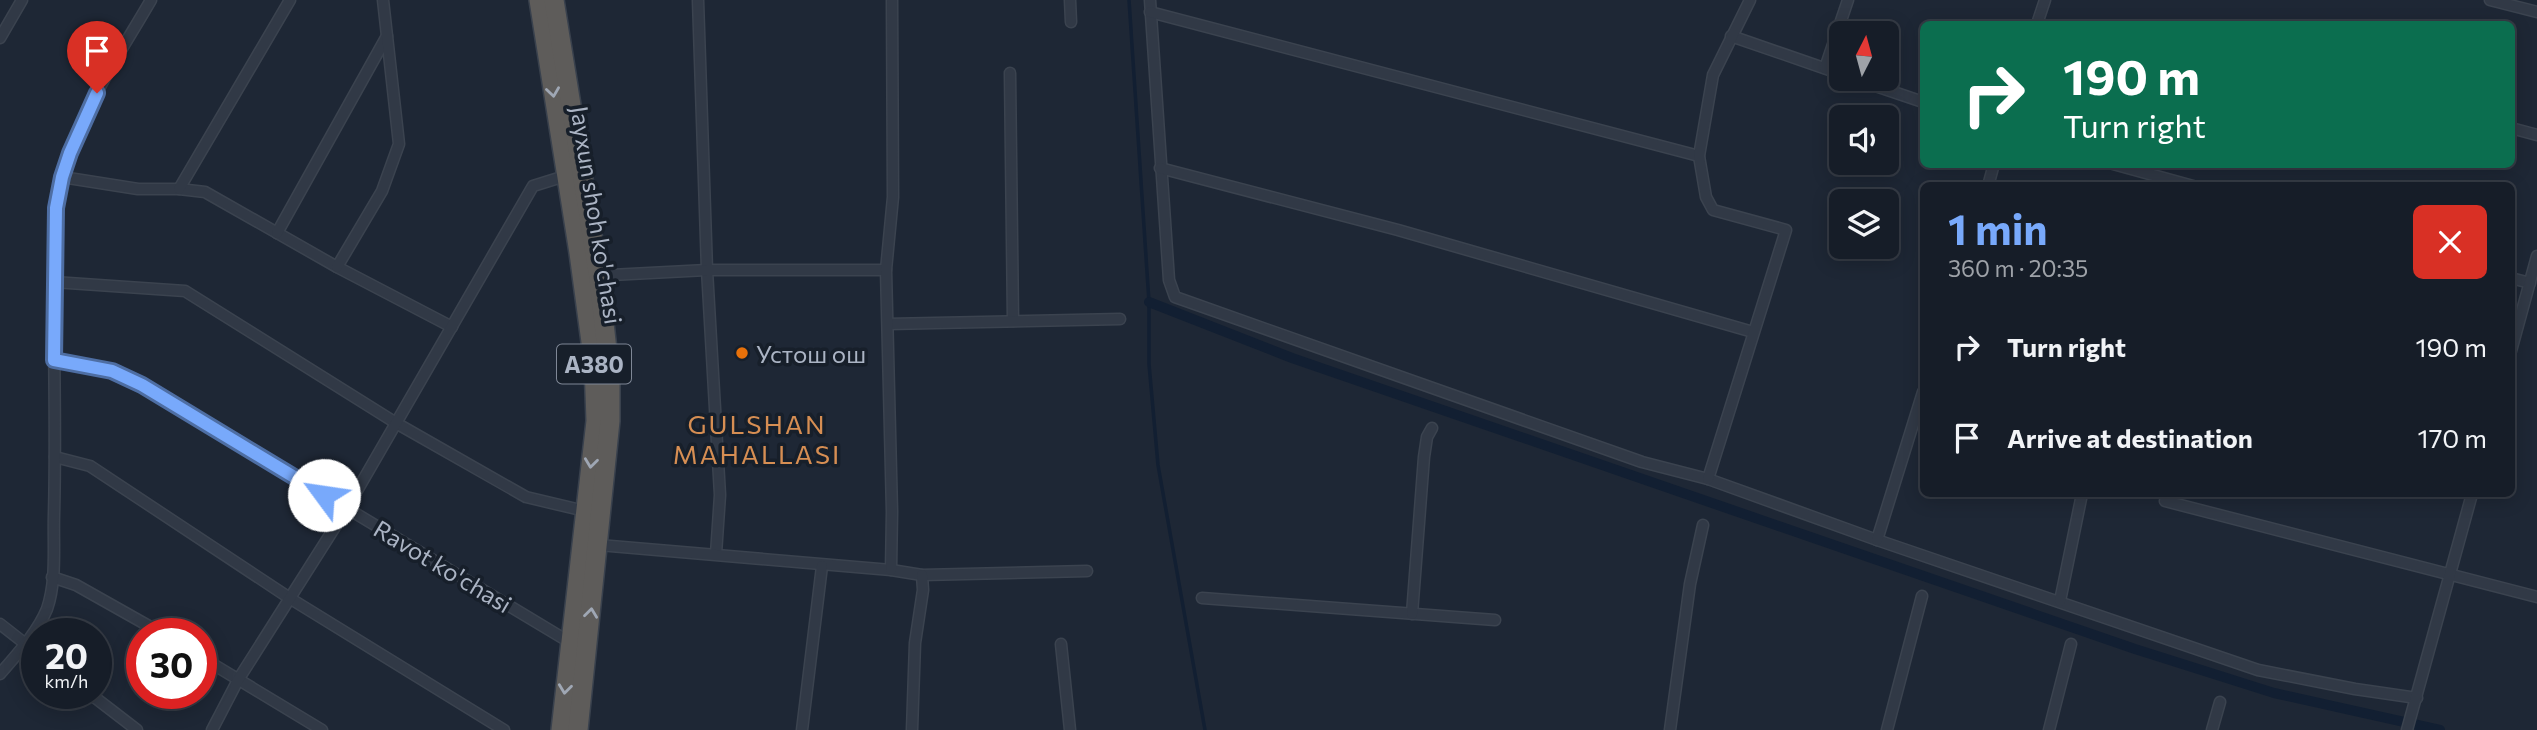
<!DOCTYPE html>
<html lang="en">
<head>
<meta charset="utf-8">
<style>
  body { margin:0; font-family:Commissioner,sans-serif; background:#232a34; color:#f1f3f6; height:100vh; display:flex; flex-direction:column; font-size:26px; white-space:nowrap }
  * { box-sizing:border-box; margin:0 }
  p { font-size:23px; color:#9ea2a8 }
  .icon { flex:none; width:38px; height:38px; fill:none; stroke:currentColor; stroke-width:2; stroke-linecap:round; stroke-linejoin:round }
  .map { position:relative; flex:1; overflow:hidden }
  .panel { position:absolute; left:1920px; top:182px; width:595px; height:315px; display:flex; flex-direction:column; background:#161d28; border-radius:10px; box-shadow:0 4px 18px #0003,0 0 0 2px #353b45 }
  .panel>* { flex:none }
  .top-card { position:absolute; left:1920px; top:21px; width:595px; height:147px; border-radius:10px; box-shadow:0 4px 18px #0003,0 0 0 2px #353b45; background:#0b6e4f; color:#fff; overflow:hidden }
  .needle { width:46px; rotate:6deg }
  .tools { position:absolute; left:1829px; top:21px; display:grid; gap:14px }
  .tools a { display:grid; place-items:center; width:70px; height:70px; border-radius:10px; background:#161d28; box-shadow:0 4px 18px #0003,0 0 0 2px #353b45; font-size:35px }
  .speed { position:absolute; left:21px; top:618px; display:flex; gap:14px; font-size:35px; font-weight:700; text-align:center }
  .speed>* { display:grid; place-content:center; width:91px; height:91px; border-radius:50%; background:#161d28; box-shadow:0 4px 18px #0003,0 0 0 2px #353b45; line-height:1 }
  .speed small { font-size:18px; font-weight:400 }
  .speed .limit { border:10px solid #d22; background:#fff; color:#111 }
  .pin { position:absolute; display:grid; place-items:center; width:60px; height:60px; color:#fff; margin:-72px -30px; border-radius:50% 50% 50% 0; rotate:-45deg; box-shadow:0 0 7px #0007 }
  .pin .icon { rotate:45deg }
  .me { position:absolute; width:77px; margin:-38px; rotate:301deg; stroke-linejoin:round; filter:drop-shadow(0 0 5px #0008) }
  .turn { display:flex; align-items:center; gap:24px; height:147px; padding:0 28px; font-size:32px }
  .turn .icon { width:91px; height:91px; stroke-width:2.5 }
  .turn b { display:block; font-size:49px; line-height:60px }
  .round { display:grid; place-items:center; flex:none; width:74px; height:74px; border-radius:10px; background:#232a34 }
  .headline { display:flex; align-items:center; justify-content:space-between; height:119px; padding:0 28px }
  h1 { font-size:42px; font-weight:700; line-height:52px; color:#78a9fb }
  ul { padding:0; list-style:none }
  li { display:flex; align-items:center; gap:21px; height:91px; padding:0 28px }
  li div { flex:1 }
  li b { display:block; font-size:26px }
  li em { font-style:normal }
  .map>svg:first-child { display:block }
</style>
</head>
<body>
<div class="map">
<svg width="2537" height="730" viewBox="0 0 2537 730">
  <rect width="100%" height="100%" fill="#1e2735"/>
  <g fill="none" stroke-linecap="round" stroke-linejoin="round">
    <!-- stream -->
    <polyline stroke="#121f32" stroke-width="3.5" points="1129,0 1149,302 1149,364 1158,465 1205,730"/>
    <!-- canal -->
    <polyline stroke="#121f32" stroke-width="10" points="1149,302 1292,358 2135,649 2274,693 2440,730"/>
    <!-- minor casing -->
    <g stroke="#3b434f" stroke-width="13">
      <g id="minor">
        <polyline points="698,0 707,270 720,495 716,554"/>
        <polyline points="1070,0 1071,22"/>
        <polyline points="1150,0 1169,280 1175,297 1642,462 1708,479 1877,540 2258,670 2355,689 2417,698"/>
        <polyline points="2490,0 2537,12"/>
        <polyline points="1150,12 1699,156"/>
        <polyline points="2037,24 2045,0"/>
        <polyline points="1731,36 1841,74"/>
        <polyline points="0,38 22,0"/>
        <polyline points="1825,68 1848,0"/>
        <polyline points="1010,73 1013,321"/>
        <polyline points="1855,79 1923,102"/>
        <polyline points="2511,128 2537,135"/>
        <polyline points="2113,164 2193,186"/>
        <polyline points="1160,168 1398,230 1753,332"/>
        <polyline points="62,177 138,189 179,189 205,192 337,267 452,327"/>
        <polyline points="1988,186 1994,164"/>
        <polyline points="179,189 290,0"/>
        <polyline points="277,233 387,36"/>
        <polyline points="337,267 382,191 399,144 383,0"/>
        <polyline points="599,278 611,275 707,270 886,270"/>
        <polyline points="2511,278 2530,283"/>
        <polyline points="54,282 185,291 396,423 526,497 585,511"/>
        <polyline points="888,324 1120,319"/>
        <polyline points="2511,351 2537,256"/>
        <polyline points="54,360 112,371 142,385 571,643"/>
        <polyline points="55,457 90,466 291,599 504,730"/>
        <polyline points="1708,479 1786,230 1713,210 1706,197 1699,156 1713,75 1750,0"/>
        <polyline points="2165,501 2537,597"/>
        <polyline points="1877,540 1923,392"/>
        <polyline points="599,545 891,570 922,575 1087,571"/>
        <polyline points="891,570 892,512 886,270 893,197 892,0"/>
        <polyline points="52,577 76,585 163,634"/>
        <polyline points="1202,598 1495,620"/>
        <polyline points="2060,601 2082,494"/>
        <polyline points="1412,614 1424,457 1427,437 1432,428"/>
        <polyline points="0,624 37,653"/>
        <polyline points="1061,644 1070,730"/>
        <polyline points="201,657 322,730"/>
        <path d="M0,674C17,654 37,633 47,609C57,580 53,545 54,514C56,445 54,376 54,307C54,274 52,239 56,206C66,131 114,64 151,0"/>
        <polyline points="89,693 137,730"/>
        <polyline points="212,730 238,680 347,508 533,186 565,176"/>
        <polyline points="802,730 822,566"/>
        <polyline points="912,730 915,643 923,590 922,575"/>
        <polyline points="1670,730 1690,584 1703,525"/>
        <polyline points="1887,730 1922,596"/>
        <polyline points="2049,730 2071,644"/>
        <polyline points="2212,730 2220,702"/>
        <polyline points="2407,730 2472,494"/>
      </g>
    </g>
    <!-- trunk casing -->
    <g stroke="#39414d" stroke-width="22">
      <g id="trunk">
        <polyline points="539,0 579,253 594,364 596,421 561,730"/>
        <polyline points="554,0 599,278 610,377 610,421 578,730"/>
      </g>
    </g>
    <!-- minor -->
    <use href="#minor" stroke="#313946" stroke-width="10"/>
    <!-- trunk -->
    <use href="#trunk" stroke="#5e5c5a" stroke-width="19"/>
  </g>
  <!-- one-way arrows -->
  <defs><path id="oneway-chevron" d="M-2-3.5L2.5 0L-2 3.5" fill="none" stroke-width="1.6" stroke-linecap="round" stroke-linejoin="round" transform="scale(1.75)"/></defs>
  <g stroke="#9fa7b4">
    <use href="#oneway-chevron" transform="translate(553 92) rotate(82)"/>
    <use href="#oneway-chevron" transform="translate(591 463) rotate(97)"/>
    <use href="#oneway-chevron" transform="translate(591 613) rotate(-83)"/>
    <use href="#oneway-chevron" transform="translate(565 689) rotate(97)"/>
  </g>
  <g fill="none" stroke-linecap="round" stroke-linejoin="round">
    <!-- route casing -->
    <g stroke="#4e6ea3" stroke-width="18">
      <polyline id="route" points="97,93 70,153 62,177 56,208 54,360 112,371 142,385 324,495"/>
    </g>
    <!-- route -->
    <use href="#route" stroke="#78a9fb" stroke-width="12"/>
  </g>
  <!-- markers -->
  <circle fill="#e8710a" stroke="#171f2a" stroke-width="2.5" cx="742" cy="353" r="7"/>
  <g text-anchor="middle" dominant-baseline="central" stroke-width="7" stroke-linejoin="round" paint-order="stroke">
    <!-- shield labels -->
    <rect fill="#171f2a" stroke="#7f8796" stroke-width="2" x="557" y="344.5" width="74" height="39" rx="5"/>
    <g font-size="23" font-weight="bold" fill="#abb4c4">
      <text x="594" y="364">A380</text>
    </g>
    <!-- street labels -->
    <g font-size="24" fill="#abb4c4" stroke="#171f2a">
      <text transform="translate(597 215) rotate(81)">Jayxun shoh ko'chasi</text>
      <text transform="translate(443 566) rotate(31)">Ravot ko'chasi</text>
    </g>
    <!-- poi labels -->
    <g font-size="24" fill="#abb4c4" stroke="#171f2a" text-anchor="start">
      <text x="756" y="353">Устош ош</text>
    </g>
    <!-- neighbourhood labels -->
    <g font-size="26" letter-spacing="2" fill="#d68e53" stroke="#171f2a">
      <text x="757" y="423">GULSHAN<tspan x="757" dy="30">MAHALLASI</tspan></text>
    </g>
  </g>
</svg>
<div class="tools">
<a><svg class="needle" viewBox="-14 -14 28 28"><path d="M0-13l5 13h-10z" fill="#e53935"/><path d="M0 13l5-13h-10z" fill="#9ea2a8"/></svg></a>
<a><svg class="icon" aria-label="sound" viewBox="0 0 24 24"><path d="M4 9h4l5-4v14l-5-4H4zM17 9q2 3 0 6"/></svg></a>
<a><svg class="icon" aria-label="layers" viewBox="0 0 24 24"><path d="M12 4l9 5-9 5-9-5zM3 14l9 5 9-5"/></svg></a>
</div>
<div class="speed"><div>20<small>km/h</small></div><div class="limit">30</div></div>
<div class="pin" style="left:97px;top:93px;background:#d93025"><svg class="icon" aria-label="arrive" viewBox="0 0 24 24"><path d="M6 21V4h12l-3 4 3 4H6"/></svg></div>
<svg class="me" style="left:324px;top:495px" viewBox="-20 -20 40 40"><circle r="19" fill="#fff"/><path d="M0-13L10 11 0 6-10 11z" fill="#78a9fb"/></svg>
<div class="top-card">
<div class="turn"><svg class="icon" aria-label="right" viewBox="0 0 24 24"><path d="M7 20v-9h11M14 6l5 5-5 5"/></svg><div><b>190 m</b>Turn right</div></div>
</div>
<section class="panel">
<div class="headline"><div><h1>1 min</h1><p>360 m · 20:35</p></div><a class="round" style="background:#d93025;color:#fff"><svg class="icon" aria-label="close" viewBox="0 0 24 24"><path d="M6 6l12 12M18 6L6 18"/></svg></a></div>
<ul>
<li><svg class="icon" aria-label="right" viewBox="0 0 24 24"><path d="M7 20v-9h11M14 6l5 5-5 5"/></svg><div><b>Turn right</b></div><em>190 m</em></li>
<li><svg class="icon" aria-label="arrive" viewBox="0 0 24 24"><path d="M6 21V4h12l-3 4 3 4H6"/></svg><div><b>Arrive at destination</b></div><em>170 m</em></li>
</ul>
</section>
</div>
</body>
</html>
